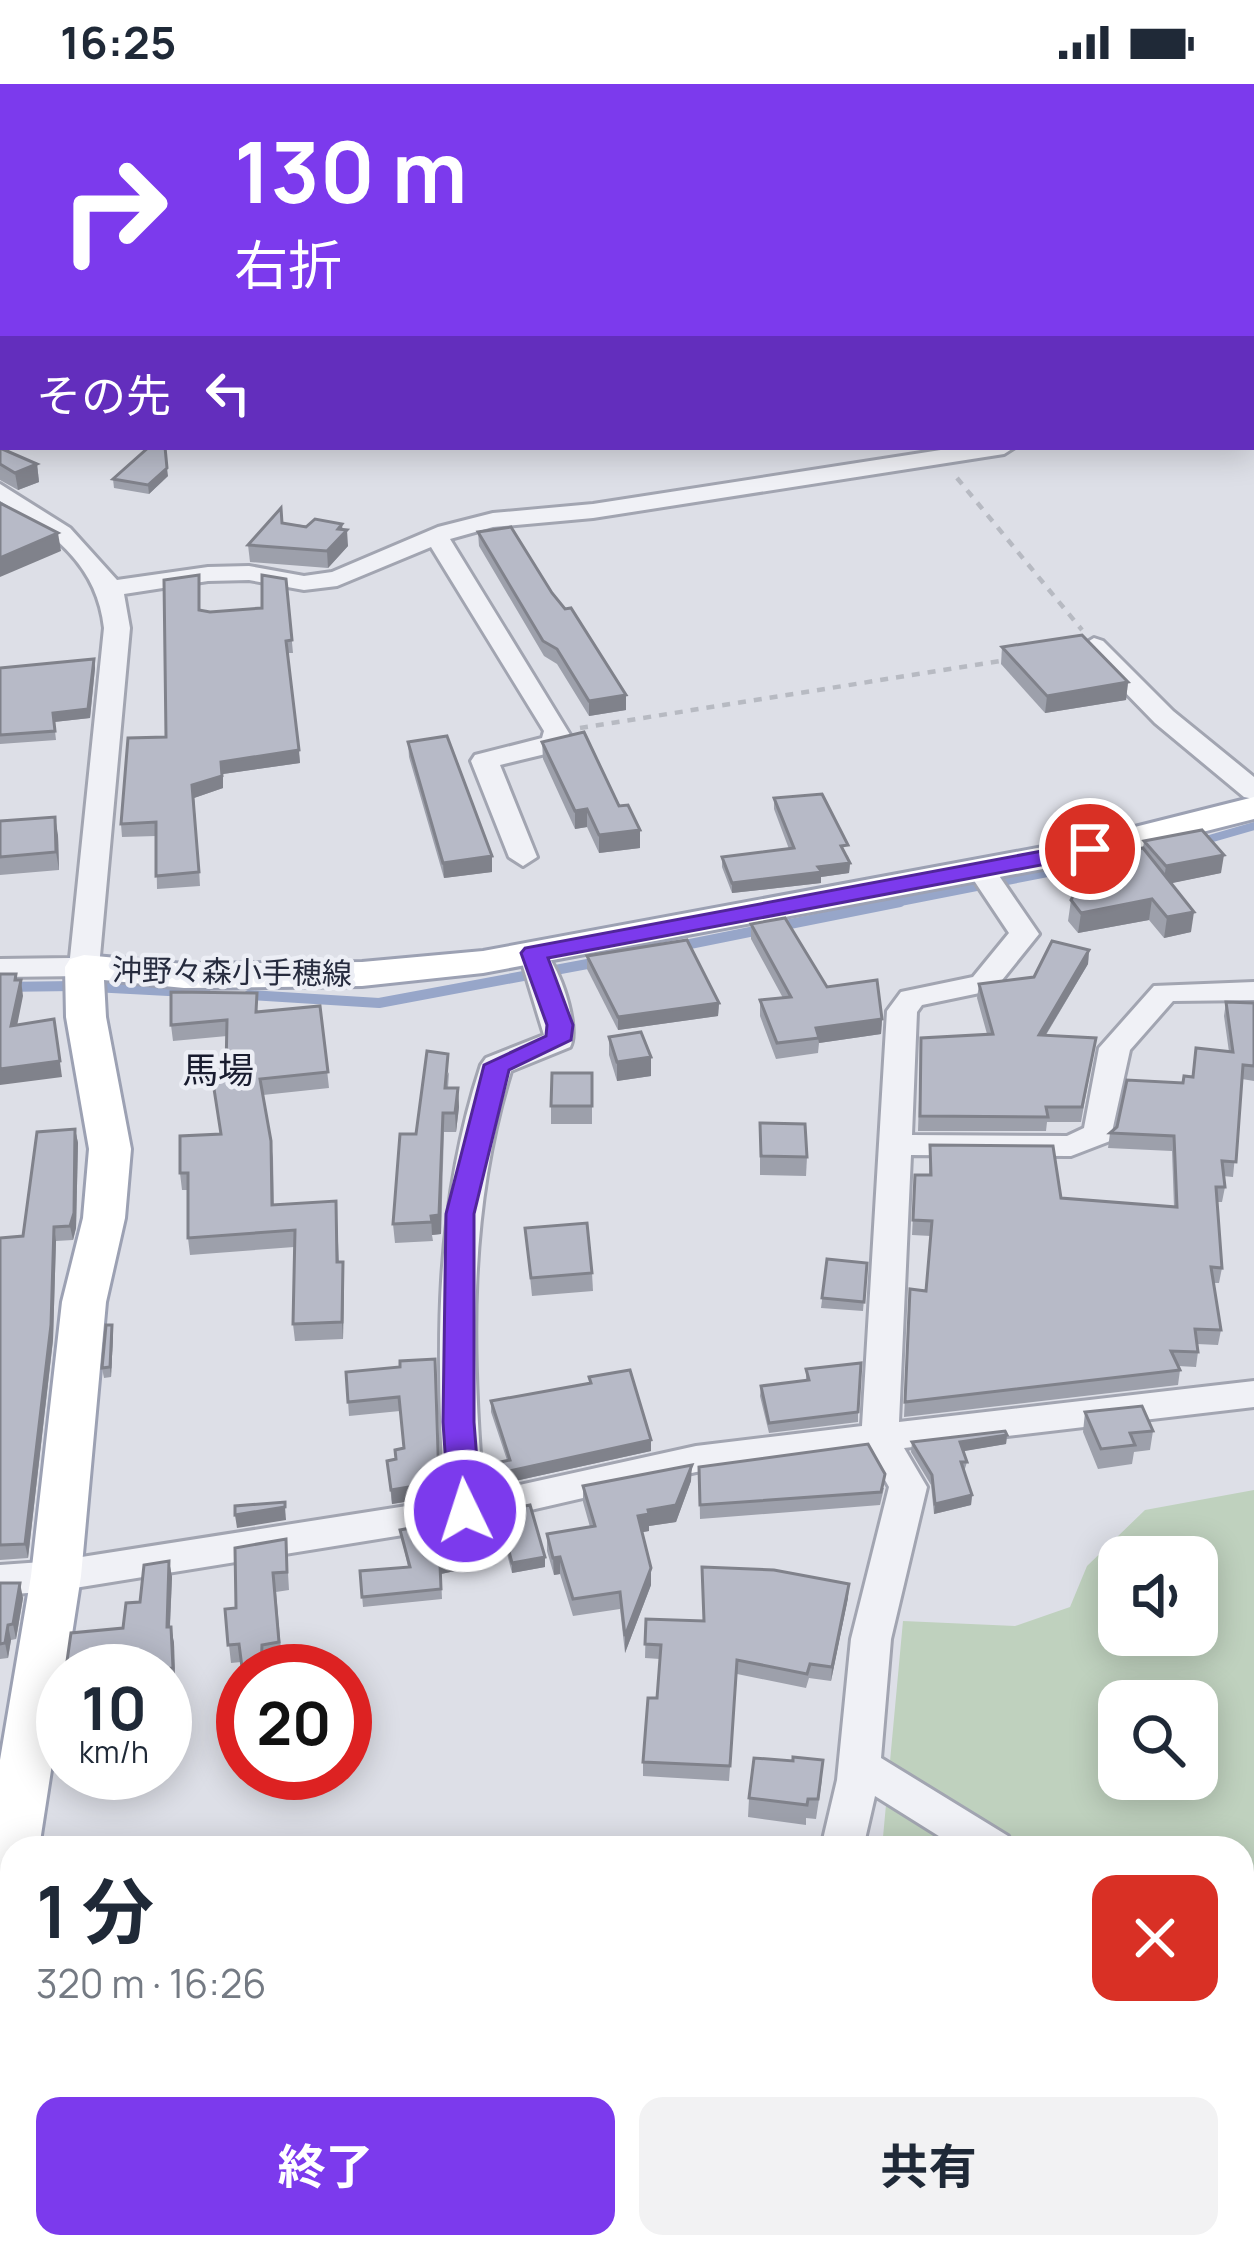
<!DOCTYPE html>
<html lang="ja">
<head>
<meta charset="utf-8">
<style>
  body { margin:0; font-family:Manrope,"Noto Sans JP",sans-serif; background:#f2f2f3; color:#1f2937; height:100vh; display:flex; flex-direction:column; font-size:45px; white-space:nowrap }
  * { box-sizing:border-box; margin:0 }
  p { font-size:39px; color:#747a83 }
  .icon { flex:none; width:66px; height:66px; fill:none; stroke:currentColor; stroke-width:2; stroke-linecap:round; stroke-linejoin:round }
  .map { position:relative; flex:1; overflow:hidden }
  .drawer { position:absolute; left:0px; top:1752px; width:1254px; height:423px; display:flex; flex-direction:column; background:#fff; border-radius:36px 36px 0 0; box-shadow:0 6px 30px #0003 }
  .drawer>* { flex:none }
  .guide { position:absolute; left:0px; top:0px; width:1254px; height:366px; box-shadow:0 6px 30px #0003; background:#7c3aed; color:#fff; overflow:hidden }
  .buttons { position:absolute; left:1098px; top:1452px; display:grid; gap:24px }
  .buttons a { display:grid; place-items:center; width:120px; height:120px; border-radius:24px; background:#fff; box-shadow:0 6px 30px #0003; font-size:60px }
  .speed { position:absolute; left:36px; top:1560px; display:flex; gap:24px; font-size:60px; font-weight:700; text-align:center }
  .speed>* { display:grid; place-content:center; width:156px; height:156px; border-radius:50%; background:#fff; box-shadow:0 6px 30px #0003; line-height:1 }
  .speed small { font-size:30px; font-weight:400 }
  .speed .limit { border:18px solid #d22; background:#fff; color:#111 }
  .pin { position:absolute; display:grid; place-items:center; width:102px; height:102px; color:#fff; margin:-51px; border:6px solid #fff; border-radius:50%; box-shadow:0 3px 12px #0007 }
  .me { position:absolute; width:132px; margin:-66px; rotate:356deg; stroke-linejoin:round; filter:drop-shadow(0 0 9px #0008) }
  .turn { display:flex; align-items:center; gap:42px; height:252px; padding:0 36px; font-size:54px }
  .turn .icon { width:156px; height:156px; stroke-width:2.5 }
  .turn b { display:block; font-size:84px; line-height:102px }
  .then { display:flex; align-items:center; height:114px; padding:0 36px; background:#0003; gap:24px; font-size:45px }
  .round { display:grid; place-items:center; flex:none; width:126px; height:126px; border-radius:24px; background:#f2f2f3 }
  .overview { display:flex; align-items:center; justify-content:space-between; height:204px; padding:0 36px }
  h1 { font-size:72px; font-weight:700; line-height:90px }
  .action { display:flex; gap:24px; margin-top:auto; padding:24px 36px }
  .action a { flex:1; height:138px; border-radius:24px; background:#7c3aed; color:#fff; font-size:48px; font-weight:700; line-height:138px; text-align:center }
  .action a+a { background:#f2f2f3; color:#1f2937 }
  .status { display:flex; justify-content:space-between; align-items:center; height:84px; padding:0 60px; background:#fff; direction:ltr }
  .status svg { height:33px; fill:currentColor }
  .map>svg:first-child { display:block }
</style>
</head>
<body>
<div class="status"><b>16:25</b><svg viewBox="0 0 49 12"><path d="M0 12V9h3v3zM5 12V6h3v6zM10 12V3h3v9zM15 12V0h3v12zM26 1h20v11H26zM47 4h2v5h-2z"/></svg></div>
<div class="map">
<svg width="1254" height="2173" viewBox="0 0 1254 2173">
  <rect width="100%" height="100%" fill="#dddfe7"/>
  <!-- green -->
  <path fill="#bfd1be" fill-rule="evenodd" d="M1254,1406V2173H1112L1108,2163H1242V1764H882L903,1537L1015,1542L1070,1523L1087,1482L1145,1426ZM1119,1473H1197V1551H1119ZM1119,1617H1197V1695H1119Z"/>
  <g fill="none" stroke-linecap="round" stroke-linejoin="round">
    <!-- stream-far1 -->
    <g stroke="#97a6c9" stroke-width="8">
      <polyline points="1199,758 1254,742"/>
      <polyline points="885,821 1099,779"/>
    </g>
    <!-- stream -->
    <g stroke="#97a6c9" stroke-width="10">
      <polyline points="675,863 900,818"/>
      <polyline points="0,903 74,902"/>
      <polyline points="93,903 206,909"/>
      <polyline points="249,911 379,919 598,878"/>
    </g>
    <!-- minor casing -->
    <g stroke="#a2a5b1" stroke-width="6">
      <g id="minor">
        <rect x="1251" y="318" width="3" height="14"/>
        <path d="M960,363H1015L1004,370L593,434L493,443L450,455L572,654L562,666L500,681L537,773L523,782L509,773L471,677L475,671L542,654L544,647L431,463L337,502L304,506L249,496L208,497L124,510L130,544L99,883L84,892L0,893V875L70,874L104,544C97,480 52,448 0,417V400L70,444L117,496L208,483L249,482L304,492L332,488L438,443L493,429L593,420Z"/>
        <polygon points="1094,554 1103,557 1173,627 1254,693 1254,715 1244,713 1155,639 1085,567 1081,562"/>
        <path d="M981,777L991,780L1039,850L994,906L922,921L917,928L912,1051L1067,1052L1084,1044L1099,964L1154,902L1254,898V916L1173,917L1130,966L1110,1057L1071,1072L911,1071L899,1338L1254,1297V1323L904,1364L927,1403L891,1555L881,1674L1008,1752L1014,1764H958L875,1712L863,1764H821L837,1696L851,1555L889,1403L869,1368L696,1388L465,1441L56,1507L0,1511V1481L56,1477L445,1416C436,1267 434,1124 481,981L486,974L544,951L519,869L534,860C556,866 581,943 570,963L511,987C468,1126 471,1266 483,1409L696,1362L862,1342L887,927L901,908L973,893L1009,849L967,786Z"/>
        <polygon points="877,2163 925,2163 926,2173 878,2173"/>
        <polygon points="1037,2163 1136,2163 1132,2173 1033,2173"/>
        <polygon points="1189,2163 1237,2163 1241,2173 1193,2173"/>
      </g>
    </g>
    <!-- major casing -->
    <g stroke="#9ca1b3" stroke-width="6">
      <polygon id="major" points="1254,713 1254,735 1091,776 483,889 362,902 184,904 104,896 106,933 131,1065 125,1134 106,1218 81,1492 39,1764 12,1764 12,1905 0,1909 0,1676 31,1492 62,1218 83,1134 89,1065 66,933 65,883 70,875 84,871 184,880 362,878 483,867 1091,754"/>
    </g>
    <!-- path-far1 -->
    <polyline stroke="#b7bac2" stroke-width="3" stroke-dasharray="6 6" stroke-linecap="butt" points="0,55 3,62"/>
    <!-- path -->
    <g stroke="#b7bac2" stroke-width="4.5" stroke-dasharray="8 8" stroke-linecap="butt">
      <polyline points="957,394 1082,546"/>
      <polyline points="580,644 1006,576"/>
    </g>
    <!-- minor -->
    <use href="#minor" fill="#f0f1f6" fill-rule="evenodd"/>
    <!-- major -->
    <use href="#major" fill="#fff" fill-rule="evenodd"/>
  </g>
  <!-- wall -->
  <g fill="#9da0ab">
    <polygon points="0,91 3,97 3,160 0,162 2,122 0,122"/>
    <polygon points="0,364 37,380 39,398 18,406 0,396"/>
    <polygon points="168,392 149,410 114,404 113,395"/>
    <polygon points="282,439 342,445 348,462 328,484 250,478 248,461"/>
    <polygon points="478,448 552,509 626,626 589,632 557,580 544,572 479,462"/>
    <polygon points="286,495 293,569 287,569 300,679 223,690 223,704 194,714 200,802 157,805 156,752 122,753 121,740 166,653 200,504 200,526 210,528 262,524"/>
    <polygon points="1002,563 1128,598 1126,616 1045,629 1001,580"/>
    <polygon points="94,575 95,584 90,634 54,638 56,656 0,660 0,584"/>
    <polygon points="408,658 492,788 444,794 409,673"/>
    <polygon points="542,658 619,722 640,746 640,764 599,769 587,743 575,745 543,675"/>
    <polygon points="774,714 848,772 850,779 849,789 821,793 821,799 732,809 722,783 722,773 789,765 774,725"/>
    <polygon points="0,737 58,751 59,786 0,791"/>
    <polygon points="1144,757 1221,789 1171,799 1191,848 1164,854 1149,836 1078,849 1068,837 1071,816 1143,764"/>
    <polygon points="751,840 827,903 882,935 881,950 819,959 818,969 776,975 760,932 760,916 783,914 751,855"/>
    <polygon points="1089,866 1088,880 1046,951 1096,954 1081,1038 1047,1038 1046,1047 918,1047 921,954 987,950 977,914 979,900 1034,893"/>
    <polygon points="587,872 719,919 718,932 618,946 587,885"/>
    <polygon points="1226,918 1254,919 1254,997 1242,995 1233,1093 1223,1092 1225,1103 1222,1118 1217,1118 1222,1184 1219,1199 1214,1199 1221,1246 1218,1261 1197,1260 1198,1268 1196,1283 1178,1282 1180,1286 1178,1301 904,1333 910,1205 926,1207 931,1152 912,1151 915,1091 929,1091 930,1061 1061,1114 1174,1123 1172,1067 1108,1064 1110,1049 1229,968 1224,932"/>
    <polygon points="320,922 329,1004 263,1011 273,1074 274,1121 336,1117 339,1178 343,1178 344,1194 343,1255 295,1257 293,1240 294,1163 190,1171 188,1154 188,1106 182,1106 180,1089 221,1050 227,952 173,957 171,941 259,928"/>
    <polygon points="609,953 651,973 651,992 617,997 609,971"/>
    <polygon points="449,988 448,1004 458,1004 459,1023 456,1048 444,1048 441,1150 432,1151 433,1157 395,1159 393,1140 416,1050"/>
    <polygon points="592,989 592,1040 551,1040 551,1022"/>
    <polygon points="760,1039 807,1073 806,1092 760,1091"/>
    <polygon points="75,1045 78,1059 76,1144 73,1156 56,1157 53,1256 28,1474 0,1476 0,1154 23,1152"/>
    <polygon points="525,1144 592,1189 593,1207 532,1212"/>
    <polygon points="827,1175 867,1179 863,1227 821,1224"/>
    <polygon points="113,1251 111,1293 104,1294 102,1284"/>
    <polygon points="400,1283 440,1412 392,1420 387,1377 396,1375 404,1364 400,1327 349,1332 346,1288"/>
    <polygon points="806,1285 858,1328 858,1338 769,1349 760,1312 761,1302 806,1296"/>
    <polygon points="589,1293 651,1367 487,1403 486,1381 507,1376 491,1328 491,1317 589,1300"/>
    <polygon points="1085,1328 1153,1347 1150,1366 1134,1368 1132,1380 1098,1385 1083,1348"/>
    <polygon points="1007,1351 1006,1360 963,1367 967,1378 964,1388 972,1411 971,1421 934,1430 931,1401 911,1368 912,1358"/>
    <polygon points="699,1383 884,1404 880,1421 700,1435"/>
    <polygon points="691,1397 676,1438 649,1442 649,1447 642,1448 651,1501 625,1569 620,1525 573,1532 560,1490 554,1491 547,1467 547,1450 590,1443 583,1418 583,1402"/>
    <polygon points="530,1421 545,1473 545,1483 512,1489 507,1470 463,1475 464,1485 441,1490 442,1515 363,1523 360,1487 408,1483 400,1446"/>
    <polygon points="286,1455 289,1506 276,1508 282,1577 264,1579 264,1587 243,1587 241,1578 231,1579 225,1525 236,1524"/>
    <polygon points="169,1477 172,1493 170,1543 174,1559 175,1600 165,1601 165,1587 69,1587 67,1577 123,1544"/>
    <polygon points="0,1499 23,1514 16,1555 11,1556 8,1574 0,1575"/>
    <polygon points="848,1514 831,1597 809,1594 806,1604 737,1590 729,1697 643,1692 643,1678 657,1614 660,1575 645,1574 646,1535 703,1537"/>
    <polygon points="793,1677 822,1696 816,1735 806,1734 806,1741 748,1733 749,1714"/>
    <polygon points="1254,2046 1254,2153 1242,2125 1242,2048"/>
    <polygon points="0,2137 12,2163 92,2163 92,2173 0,2173"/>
    <polygon points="616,2163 847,2163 793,2173 616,2173"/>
  </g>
  <!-- shaded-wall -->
  <g fill="#80828b">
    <rect x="0" y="173" width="3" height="16"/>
    <polygon points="37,380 39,398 18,406 15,389"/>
    <polygon points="167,384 168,392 149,410 148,401"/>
    <polygon points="342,440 343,450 347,446 348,462 328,484 327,467"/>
    <polygon points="58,449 61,467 0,493 0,474"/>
    <polygon points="94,575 95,584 90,634 54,638 56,656 53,629"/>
    <polygon points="1128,598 1126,616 1045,629 1047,612"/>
    <polygon points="626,611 626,626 589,632 589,617"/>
    <polygon points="299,666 300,679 223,690 223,704 194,714 200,802 192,701 221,678"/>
    <polygon points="587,725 587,743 575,745 575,727"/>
    <polygon points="55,733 58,751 59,786 56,768"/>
    <polygon points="640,746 640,764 599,769 599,751"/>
    <polygon points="1224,771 1221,789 1163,801 1166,782"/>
    <polygon points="492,772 492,788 444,794 443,779"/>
    <polygon points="850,779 849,789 821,793 821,799 732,809 732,799"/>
    <polygon points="1152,815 1149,836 1078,849 1081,829"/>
    <polygon points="1194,828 1191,848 1164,854 1167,833"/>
    <polygon points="1089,866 1088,880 1037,965 1039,951"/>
    <polygon points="16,890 19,905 21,896 23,912 14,957 11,942"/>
    <polygon points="719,919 718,932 618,946 618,933"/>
    <polygon points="54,935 62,993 0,1001 0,985"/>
    <polygon points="882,935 881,950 819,959 816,944"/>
    <polygon points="651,973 651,992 617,997 617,978"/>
    <polygon points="458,1004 459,1023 456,1048 455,1029"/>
    <polygon points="443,1029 441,1150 432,1151 431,1132"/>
    <polygon points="75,1045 78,1059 76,1144 73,1156 70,1142"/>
    <polygon points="54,1143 56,1157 53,1256 28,1474 25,1460"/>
    <polygon points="343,1178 344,1194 343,1255 342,1238"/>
    <polygon points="112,1241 113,1251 111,1293 110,1283"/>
    <polygon points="435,1275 440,1412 392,1420 391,1406"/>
    <polygon points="1007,1351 1006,1360 959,1368 960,1358"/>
    <polygon points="651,1356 651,1367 487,1403 487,1392"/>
    <polygon points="692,1381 691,1397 676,1438 649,1442 649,1447 638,1449 638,1432 648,1426"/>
    <polygon points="972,1411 971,1421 934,1430 935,1420"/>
    <polygon points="285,1423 286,1436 237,1444 235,1431"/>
    <polygon points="545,1473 545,1483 512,1489 512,1479"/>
    <polygon points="560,1473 560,1490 554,1491 553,1474"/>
    <polygon points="463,1475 464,1485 441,1490 440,1480"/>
    <polygon points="169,1477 172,1493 169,1560 167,1543"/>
    <polygon points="651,1484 651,1501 625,1569 625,1552"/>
    <polygon points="20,1499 23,1514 16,1555 13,1540"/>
    <polygon points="849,1500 848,1514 831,1597 832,1583"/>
    <polygon points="8,1541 11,1556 8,1574 5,1559"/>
    <polygon points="171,1543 174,1559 175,1600 173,1584"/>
  </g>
  <!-- building -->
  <g fill="#b7bac7" stroke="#80828b" stroke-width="3">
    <polygon points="3,117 3,153 0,145 0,125"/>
    <polygon points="149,363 165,363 167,384 148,401 113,395"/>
    <polygon points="0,364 37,380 15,389 0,380"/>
    <polygon points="0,419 58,449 0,474"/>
    <polygon points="281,424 282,439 306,443 315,435 342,440 338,445 347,446 327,467 248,461"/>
    <polygon points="511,443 552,509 565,525 571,524 626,611 589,617 557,565 543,557 478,448"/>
    <polygon points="199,491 199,526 210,528 262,524 262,491 286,495 292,556 286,557 299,666 221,678 222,692 192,701 199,788 156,792 156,738 121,740 128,654 166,653 164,496"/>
    <polygon points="1082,551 1128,598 1047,612 1002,563"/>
    <polygon points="94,575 88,625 53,629 55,647 0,651 0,584"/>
    <polygon points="584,648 619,722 628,721 640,746 599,751 587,725 575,727 542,658"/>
    <polygon points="447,652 492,772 443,779 408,658"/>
    <polygon points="822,710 848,761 841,762 850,779 818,783 822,788 732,799 722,773 794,764 774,714"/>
    <polygon points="55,733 56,768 0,773 0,737"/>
    <polygon points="1202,746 1224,771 1166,782 1144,757"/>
    <polygon points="1143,764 1194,828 1167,833 1152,815 1081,829 1071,816 1092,774"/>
    <polygon points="785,834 827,903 877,896 882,935 816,944 819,954 777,959 760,916 791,913 751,840"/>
    <polygon points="687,856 719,919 618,933 587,872"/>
    <polygon points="1052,857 1089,866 1039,951 1096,954 1082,1023 1046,1023 1048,1033 920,1032 921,954 993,950 979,900 1034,893"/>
    <polygon points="0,890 16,890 15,896 21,896 11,942 54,935 60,977 0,985"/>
    <polygon points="171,908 257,909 256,928 320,922 328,988 260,995 271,1057 272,1121 336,1117 337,1178 343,1178 342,1238 293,1240 295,1146 188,1154 188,1089 180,1089 180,1052 221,1050 212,992 214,987 226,985 227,936 171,941"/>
    <polygon points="1226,918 1254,919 1254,982 1243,981 1236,1078 1222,1077 1225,1103 1216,1103 1222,1184 1211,1183 1221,1246 1195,1245 1198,1268 1171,1267 1180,1286 905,1318 910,1205 926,1207 932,1137 913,1136 915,1091 931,1091 930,1061 1053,1062 1061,1114 1177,1123 1174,1052 1110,1049 1117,1043 1127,996 1183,999 1184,992 1193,993 1196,964 1233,968"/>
    <polygon points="641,948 651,973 617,978 609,953"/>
    <polygon points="427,967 448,970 445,1004 458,1004 455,1029 443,1029 439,1131 431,1132 432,1138 393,1140 400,1050 416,1050"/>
    <polygon points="552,989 592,989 592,1022 551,1022"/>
    <polygon points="760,1039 805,1040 807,1073 761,1072"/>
    <polygon points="75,1045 74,1129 70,1142 54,1143 51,1241 25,1460 0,1461 0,1154 23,1152 37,1048"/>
    <polygon points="587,1139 592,1189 531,1194 525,1144"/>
    <polygon points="827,1175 867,1179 864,1218 822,1214"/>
    <polygon points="106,1241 112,1241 110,1283 102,1284"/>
    <polygon points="435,1275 439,1398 391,1406 387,1377 396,1375 395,1366 404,1364 399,1313 348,1318 346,1288 400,1283 400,1277"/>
    <polygon points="861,1279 858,1328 769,1339 761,1302 809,1296 806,1285"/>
    <polygon points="630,1286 651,1356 487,1392 486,1381 510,1376 491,1317 591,1299 589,1293"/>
    <polygon points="1142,1322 1153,1347 1130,1349 1135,1361 1101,1365 1085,1328"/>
    <polygon points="1005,1347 1007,1351 960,1358 967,1378 961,1378 972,1411 935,1420 932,1391 912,1358"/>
    <polygon points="868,1360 885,1390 881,1408 700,1421 699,1383"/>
    <polygon points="692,1381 676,1421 648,1426 649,1430 638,1432 651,1484 625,1552 620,1508 573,1515 560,1473 553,1474 547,1450 595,1442 583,1402"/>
    <polygon points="285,1418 285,1423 235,1431 235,1422"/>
    <polygon points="530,1421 545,1473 512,1479 507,1460 462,1465 463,1475 440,1480 441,1505 362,1513 360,1487 410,1483 400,1446"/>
    <polygon points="286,1455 287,1488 273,1489 279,1558 262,1561 261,1587 243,1587 243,1591 239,1560 228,1561 225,1525 236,1524 235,1464"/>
    <polygon points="169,1477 167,1543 171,1543 173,1584 127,1587 128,1571 67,1577 71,1549 123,1544 126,1519 140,1518 144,1481"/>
    <polygon points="702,1483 774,1486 849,1500 832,1583 810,1580 807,1590 737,1576 730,1682 643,1678 648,1614 657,1614 661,1561 645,1560 646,1535 704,1537"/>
    <polygon points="0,1499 20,1499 13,1540 8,1541 5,1559 0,1560"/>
    <polygon points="793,1673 823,1676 818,1715 808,1715 807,1721 749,1714 754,1674 793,1677"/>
    <polygon points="804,1757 805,1764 748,1764 748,1759"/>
    <polygon points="1254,2046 1254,2095 1242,2067 1242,2048"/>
    <polygon points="12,2135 12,2163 53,2163 0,2168 0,2137"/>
    <polygon points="252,2163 291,2163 292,2173 253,2173"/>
    <polygon points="362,2163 418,2163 419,2173 363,2173"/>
    <polygon points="616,2163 746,2163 691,2173 617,2173"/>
  </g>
  <!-- route -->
  <polygon fill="#7c3aed" stroke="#51269a" stroke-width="3" points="1090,758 1102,765 1099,770 548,874 573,941 571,956 509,986 474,1130 474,1338 481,1427 476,1435 454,1435 449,1427 443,1338 446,1130 484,981 546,952 547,941 521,869 525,864"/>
  <g text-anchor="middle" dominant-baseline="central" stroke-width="9" stroke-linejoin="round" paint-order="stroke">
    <!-- street labels -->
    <g font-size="30" fill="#262b3e" stroke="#eceef5">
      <text transform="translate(232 887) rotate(1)">沖野々森小手穂線</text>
    </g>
    <!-- quarter labels -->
    <g font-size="36" fill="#191c2f" stroke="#eceef5">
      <text x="218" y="985">馬場</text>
    </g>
  </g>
</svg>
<div class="buttons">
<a><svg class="icon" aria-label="sound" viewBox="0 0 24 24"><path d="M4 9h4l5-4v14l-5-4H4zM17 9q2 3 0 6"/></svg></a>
<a><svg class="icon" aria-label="search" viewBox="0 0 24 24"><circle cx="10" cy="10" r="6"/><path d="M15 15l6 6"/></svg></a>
</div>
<div class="speed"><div>10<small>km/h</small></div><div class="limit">20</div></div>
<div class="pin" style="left:1090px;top:765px;background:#d93025"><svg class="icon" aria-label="arrive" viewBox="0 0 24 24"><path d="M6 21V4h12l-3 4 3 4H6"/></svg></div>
<svg class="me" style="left:465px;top:1427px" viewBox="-20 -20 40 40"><circle r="17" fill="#7c3aed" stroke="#fff" stroke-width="3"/><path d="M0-11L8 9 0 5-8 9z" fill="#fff"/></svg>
<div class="guide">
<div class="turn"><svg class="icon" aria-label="right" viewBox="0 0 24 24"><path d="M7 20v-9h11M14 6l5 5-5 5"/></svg><div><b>130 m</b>右折</div></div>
<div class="then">その先<svg class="icon" aria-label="left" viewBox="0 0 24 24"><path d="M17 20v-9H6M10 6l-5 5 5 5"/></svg></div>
</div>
<section class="drawer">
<div class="overview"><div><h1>1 分</h1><p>320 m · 16:26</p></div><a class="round" style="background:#d93025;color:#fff"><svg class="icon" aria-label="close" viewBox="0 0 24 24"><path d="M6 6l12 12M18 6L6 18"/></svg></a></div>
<div class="action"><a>終了</a><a>共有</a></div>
</section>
</div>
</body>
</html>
